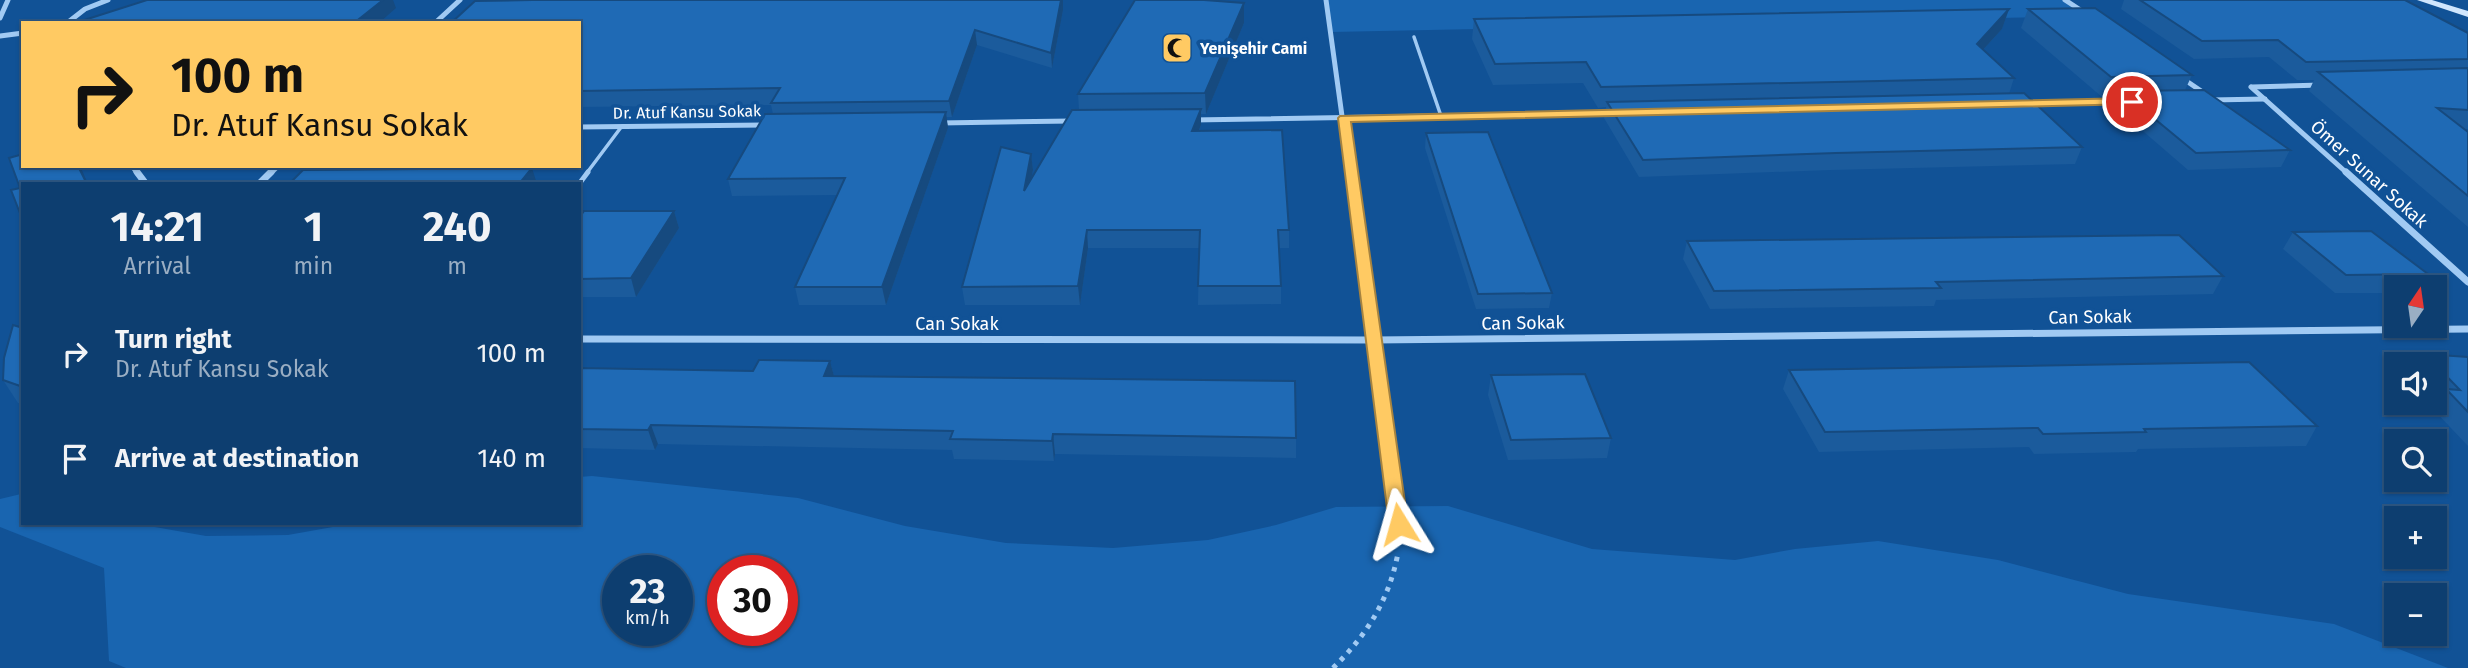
<!DOCTYPE html>
<html lang="en">
<head>
<meta charset="utf-8">
<style>
  body { margin:0; font-family:"Fira Sans",sans-serif; background:#1b4978; color:#f1f3f6; height:100vh; display:flex; flex-direction:column; font-size:26px; white-space:nowrap }
  * { box-sizing:border-box; margin:0 }
  p { font-size:23px; color:#9aaec3 }
  .icon { flex:none; width:38px; height:38px; fill:none; stroke:currentColor; stroke-width:2; stroke-linecap:round; stroke-linejoin:round }
  .map { position:relative; flex:1; overflow:hidden }
  .details { position:absolute; left:21px; top:182px; width:560px; height:343px; display:flex; flex-direction:column; background:#0d3e70; border-radius:0px; box-shadow:0 2px 5px #0004,0 0 0 2px #2d5783 }
  .details>* { flex:none }
  .banner { position:absolute; left:21px; top:21px; width:560px; height:147px; border-radius:0px; box-shadow:0 2px 5px #0004,0 0 0 2px #2d5783; background:#ffca63; color:#111; overflow:hidden }
  .needle { width:46px; rotate:13deg }
  .fabs { position:absolute; left:2384px; top:275px; display:grid; gap:14px }
  .fabs a { display:grid; place-items:center; width:63px; height:63px; border-radius:0px; background:#0d3e70; box-shadow:0 2px 5px #0004,0 0 0 2px #2d5783; font-size:35px }
  .speed { position:absolute; left:602px; top:555px; display:flex; gap:14px; font-size:35px; font-weight:700; text-align:center }
  .speed>* { display:grid; place-content:center; width:91px; height:91px; border-radius:50%; background:#0d3e70; box-shadow:0 2px 5px #0004,0 0 0 2px #2d5783; line-height:1 }
  .speed small { font-size:18px; font-weight:400 }
  .speed .limit { border:10px solid #d22; background:#fff; color:#111 }
  .pin { position:absolute; display:grid; place-items:center; width:60px; height:60px; color:#fff; margin:-30px; border:4px solid #fff; border-radius:50%; box-shadow:0 2px 7px #0007 }
  .me { position:absolute; width:77px; margin:-38px; rotate:352deg; stroke-linejoin:round; filter:drop-shadow(0 0 5px #0008) }
  .turn { display:flex; align-items:center; gap:24px; height:147px; padding:0 35px; font-size:32px }
  .turn .icon { width:91px; height:91px; stroke-width:2.5 }
  .turn b { display:block; font-size:49px; line-height:60px }
  .eta { display:flex; justify-content:space-evenly; align-items:center; height:119px; text-align:center }
  .eta b { font-size:42px; font-weight:700; line-height:49px }
  ul { padding:0; list-style:none }
  li { display:flex; align-items:center; gap:21px; height:105px; padding:0 35px }
  li div { flex:1 }
  li b { display:block; font-size:26px }
  li em { font-style:normal }
  .map>svg:first-child { display:block }
</style>
</head>
<body>
<div class="map">
<svg width="2468" height="668" viewBox="0 0 2468 668">
  <rect width="100%" height="100%" fill="#115296"/>
  <!-- green -->
  <g fill="#1965b0" fill-rule="evenodd">
    <polygon points="1326,0 2065,0 2090,16 1331,32"/>
    <path d="M592,476L798,498L905,526L1006,543L1113,548L1208,540L1276,525L1336,507L1448,506L1592,549L1735,560L1795,549L1878,541L1998,560L2128,594L2334,624L2448,668H126L109,661L104,568L0,527V499L21,494L23,523H132L206,536L288,535L355,523H579V477ZM618,570H677V630H618ZM723,570H782V630H723Z"/>
  </g>
  <g fill="none" stroke-linecap="round" stroke-linejoin="round">
    <!-- path -->
    <path stroke="#a1caf3" stroke-width="5" stroke-dasharray="4.5 6" stroke-linecap="butt" d="M1333,668C1367,635 1389,600 1398,553"/>
    <!-- lane-far1 -->
    <g stroke="#a1caf3" stroke-width="3.5">
      <polyline points="1414,37 1441,116"/>
      <polyline points="586,174 622,126"/>
    </g>
    <!-- lane -->
    <polyline stroke="#a1caf3" stroke-width="5" points="579,184 588,172"/>
    <!-- street-far2 -->
    <g stroke="#a1caf3" stroke-width="5">
      <polyline points="1326,0 1350,174"/>
      <polyline points="2065,0 2085,13"/>
      <polyline points="0,18 8,0"/>
      <polyline points="67,23 85,9 108,0"/>
      <polyline points="435,23 460,0"/>
      <polyline points="0,36 23,33"/>
      <polyline points="2182,78 2207,95"/>
      <polyline points="2251,87 2348,174"/>
      <polyline points="2252,87 2321,85"/>
      <polyline points="2211,100 2265,99"/>
      <polyline points="2029,104 2125,102"/>
      <polyline points="1192,120 1614,113"/>
      <polyline points="940,123 1072,121"/>
      <polyline points="579,127 768,125"/>
      <polyline points="132,166 138,174"/>
      <polyline points="270,174 278,166"/>
    </g>
    <!-- street-far1 -->
    <g stroke="#a1caf3" stroke-width="7">
      <polyline points="137,172 146,184"/>
      <polyline points="1350,172 1381,393"/>
      <polyline points="2346,172 2468,282"/>
      <polyline points="259,184 271,172"/>
      <polyline points="579,339 1374,340 2468,329"/>
    </g>
    <!-- street -->
    <polyline stroke="#a1caf3" stroke-width="9" points="1380,391 1399,524"/>
    <!-- secondary -->
    <polygon fill="#d0e6fd" fill-rule="evenodd" points="2417,0 2432,0 2468,11 2468,17"/>
  </g>
  <!-- wall -->
  <g fill="#1b5b9c">
    <polygon points="532,0 1063,0 1063,10 1052,68 977,45 952,117 946,117 948,128 886,305 799,305 795,287 837,195 732,196 728,179 773,114 771,105 579,107 579,23"/>
    <polygon points="2124,0 2405,0 2468,33 2468,129 2464,129 2468,132 2468,227 2309,91 2314,80 2297,80 2269,57 2194,59 2121,9"/>
    <polygon points="2009,9 2002,29 1983,50 2014,78 2009,94 2082,147 2075,164 1831,170 1639,177 1604,118 1606,107 1598,108 1583,83 1493,85 1472,39 1474,19"/>
    <polygon points="2028,9 2192,75 2185,90 2290,150 2281,167 2188,170 2115,107 2119,97 2102,97 2021,28"/>
    <polygon points="1244,23 1206,114 1201,114 1201,125 1199,131 1289,230 1289,248 1279,248 1281,286 1281,304 1198,305 1199,248 1088,248 1080,305 965,305 962,287 1031,154 1033,170 1031,178 1079,110 1078,94"/>
    <polygon points="1426,133 1552,293 1549,308 1476,309 1425,148"/>
    <polygon points="674,211 679,228 636,297 579,297 579,218"/>
    <polygon points="2293,232 2428,274 2421,287 2396,287 2396,293 2335,293 2283,249"/>
    <polygon points="1687,241 2223,276 2213,294 1936,300 1934,306 1710,309 1683,259"/>
    <polygon points="23,328 23,404 18,403 3,380"/>
    <polygon points="2425,354 2468,357 2468,446 2433,409 2438,400 2434,396 2434,364 2419,364"/>
    <polygon points="830,361 834,376 1296,438 1296,458 1055,454 1054,461 954,459 952,450 658,444 655,450 579,448 579,368 753,371"/>
    <polygon points="1789,370 2317,426 2306,446 2138,449 2136,452 2034,454 2029,447 1819,452 1783,389"/>
    <polygon points="1491,375 1611,438 1607,458 1508,460 1488,395"/>
  </g>
  <!-- shaded-wall -->
  <g fill="#164a7f">
    <polygon points="383,0 393,0 396,8 379,23 354,23"/>
    <polygon points="1061,0 1063,0 1063,10 1052,68 1051,53"/>
    <polygon points="1244,3 1244,23 1206,114 1205,93"/>
    <polygon points="2009,9 2002,29 1970,64 1977,44"/>
    <polygon points="975,30 977,45 952,117 949,101"/>
    <polygon points="1201,109 1201,125 1192,147 1192,131"/>
    <polygon points="946,112 948,128 886,305 882,287"/>
    <polygon points="1031,154 1033,170 1025,208 1024,191"/>
    <polygon points="78,166 80,166 88,184 87,184"/>
    <polygon points="532,168 537,184 519,184"/>
    <polygon points="674,211 679,228 636,297 631,278"/>
    <polygon points="1087,230 1088,248 1080,305 1078,286"/>
    <polygon points="830,361 835,380 824,376"/>
    <polygon points="651,425 658,444 655,450 648,430"/>
    <polygon points="1053,434 1055,454 1054,461 1052,441"/>
  </g>
  <!-- building -->
  <g fill="#1f6ab5" stroke="#164a7f" stroke-width="2">
    <polygon points="147,0 383,0 354,23 75,23"/>
    <polygon points="532,0 1061,0 1051,53 975,30 949,101 771,103 780,88 579,91 579,23 451,23 475,1"/>
    <polygon points="1135,0 1204,0 1244,3 1205,93 1078,94"/>
    <polygon points="2140,0 2405,0 2468,33 2468,59 2306,62 2278,40 2202,41"/>
    <polygon points="2095,8 2192,75 2111,77 2028,9"/>
    <polygon points="2009,9 1977,44 2014,78 1601,87 1586,62 1495,64 1474,19"/>
    <polygon points="2468,68 2468,110 2437,108 2468,132 2468,196 2318,72"/>
    <polygon points="2204,90 2290,150 2196,153 2121,91"/>
    <polygon points="2024,93 2082,147 1836,153 1643,160 1607,102"/>
    <polygon points="1201,109 1192,131 1282,130 1289,230 1278,230 1281,286 1198,286 1200,230 1087,230 1078,286 962,287 1001,147 1031,154 1024,191 1072,110"/>
    <polygon points="946,112 882,287 795,287 845,178 728,179 765,114"/>
    <polygon points="1488,132 1552,293 1478,294 1426,133"/>
    <polygon points="23,154 23,166 78,166 87,184 23,184 23,221 11,190 20,188 9,158"/>
    <polygon points="532,168 519,184 289,184 303,170"/>
    <polygon points="584,211 674,211 631,278 579,279 579,218"/>
    <polygon points="2371,231 2428,274 2346,275 2293,232"/>
    <polygon points="2179,235 2223,276 1936,282 1941,288 1714,291 1687,241"/>
    <polygon points="13,325 23,328 23,387 3,380 4,358"/>
    <polygon points="2425,354 2468,357 2468,412 2446,389 2460,390"/>
    <polygon points="759,360 830,361 824,376 1295,381 1296,438 1053,434 1052,441 950,439 953,431 651,425 648,430 579,429 579,368 753,371"/>
    <polygon points="2249,362 2317,426 2144,429 2146,432 2043,434 2038,428 1825,432 1789,370"/>
    <polygon points="1585,374 1611,438 1511,440 1491,375"/>
  </g>
  <!-- route -->
  <polygon fill="#ffca63" stroke="#a68340" stroke-width="2" points="2132,98 2136,99 2136,104 1351,122 1408,524 1405,528 1392,528 1389,524 1338,118 1340,116"/>
  <!-- icons -->
  <defs>
    <g id="mosque-square" transform="scale(1.575)"><rect x="-9" y="-9" width="18" height="18" rx="4" fill="#ffca63" stroke="#115296"/><path d="M3.5-4.9A6 6 0 1 0 3.5 4.9A5 5 0 1 1 3.5-4.9Z" fill="#111"/></g>
  </defs>
  <g fill-rule="evenodd">
    <use href="#mosque-square" x="1177" y="48"/>
  </g>
  <g text-anchor="middle" dominant-baseline="central" stroke-width="7" stroke-linejoin="round" paint-order="stroke">
    <!-- far-poi labels -->
    <g font-size="16" font-weight="bold" fill="#fff" stroke="#115296" text-anchor="start">
      <text x="1200" y="48">Yenişehir Cami</text>
    </g>
    <!-- far-street labels -->
    <g font-size="16" fill="#fff" stroke="#115296">
      <text transform="translate(687 112) rotate(-1)">Dr. Atuf Kansu Sokak</text>
    </g>
    <!-- street labels -->
    <g font-size="18" fill="#fff" stroke="#115296">
      <text transform="translate(2369 174) rotate(42)">Ömer Sunar Sokak</text>
      <text transform="translate(2090 317) rotate(-1)">Can Sokak</text>
      <text transform="translate(1523 323) rotate(-1)">Can Sokak</text>
      <text x="957" y="324">Can Sokak</text>
    </g>
  </g>
</svg>
<div class="fabs">
<a><svg class="needle" viewBox="-14 -14 28 28"><path d="M0-13l5 13h-10z" fill="#e53935"/><path d="M0 13l5-13h-10z" fill="#9aaec3"/></svg></a>
<a><svg class="icon" aria-label="sound" viewBox="0 0 24 24"><path d="M4 9h4l5-4v14l-5-4H4zM17 9q2 3 0 6"/></svg></a>
<a><svg class="icon" aria-label="search" viewBox="0 0 24 24"><circle cx="10" cy="10" r="6"/><path d="M15 15l6 6"/></svg></a>
<a>+</a>
<a>−</a>
</div>
<div class="speed"><div>23<small>km/h</small></div><div class="limit">30</div></div>
<div class="pin" style="left:2132px;top:102px;background:#d93025"><svg class="icon" aria-label="arrive" viewBox="0 0 24 24"><path d="M6 21V4h12l-3 4 3 4H6"/></svg></div>
<svg class="me" style="left:1399px;top:524px" viewBox="-20 -20 40 40"><path d="M0-17L14 15 0 8-14 15z" fill="#ffca63" stroke="#fff" stroke-width="4"/></svg>
<div class="banner">
<div class="turn"><svg class="icon" aria-label="right" viewBox="0 0 24 24"><path d="M7 20v-9h11M14 6l5 5-5 5"/></svg><div><b>100 m</b>Dr. Atuf Kansu Sokak</div></div>
</div>
<section class="details">
<div class="eta">
<div><b>14:21</b><p>Arrival</p></div>
<div><b>1</b><p>min</p></div>
<div><b>240</b><p>m</p></div>
</div>
<ul>
<li><svg class="icon" aria-label="right" viewBox="0 0 24 24"><path d="M7 20v-9h11M14 6l5 5-5 5"/></svg><div><b>Turn right</b><p>Dr. Atuf Kansu Sokak</p></div><em>100 m</em></li>
<li><svg class="icon" aria-label="arrive" viewBox="0 0 24 24"><path d="M6 21V4h12l-3 4 3 4H6"/></svg><div><b>Arrive at destination</b></div><em>140 m</em></li>
</ul>
</section>
</div>
</body>
</html>
